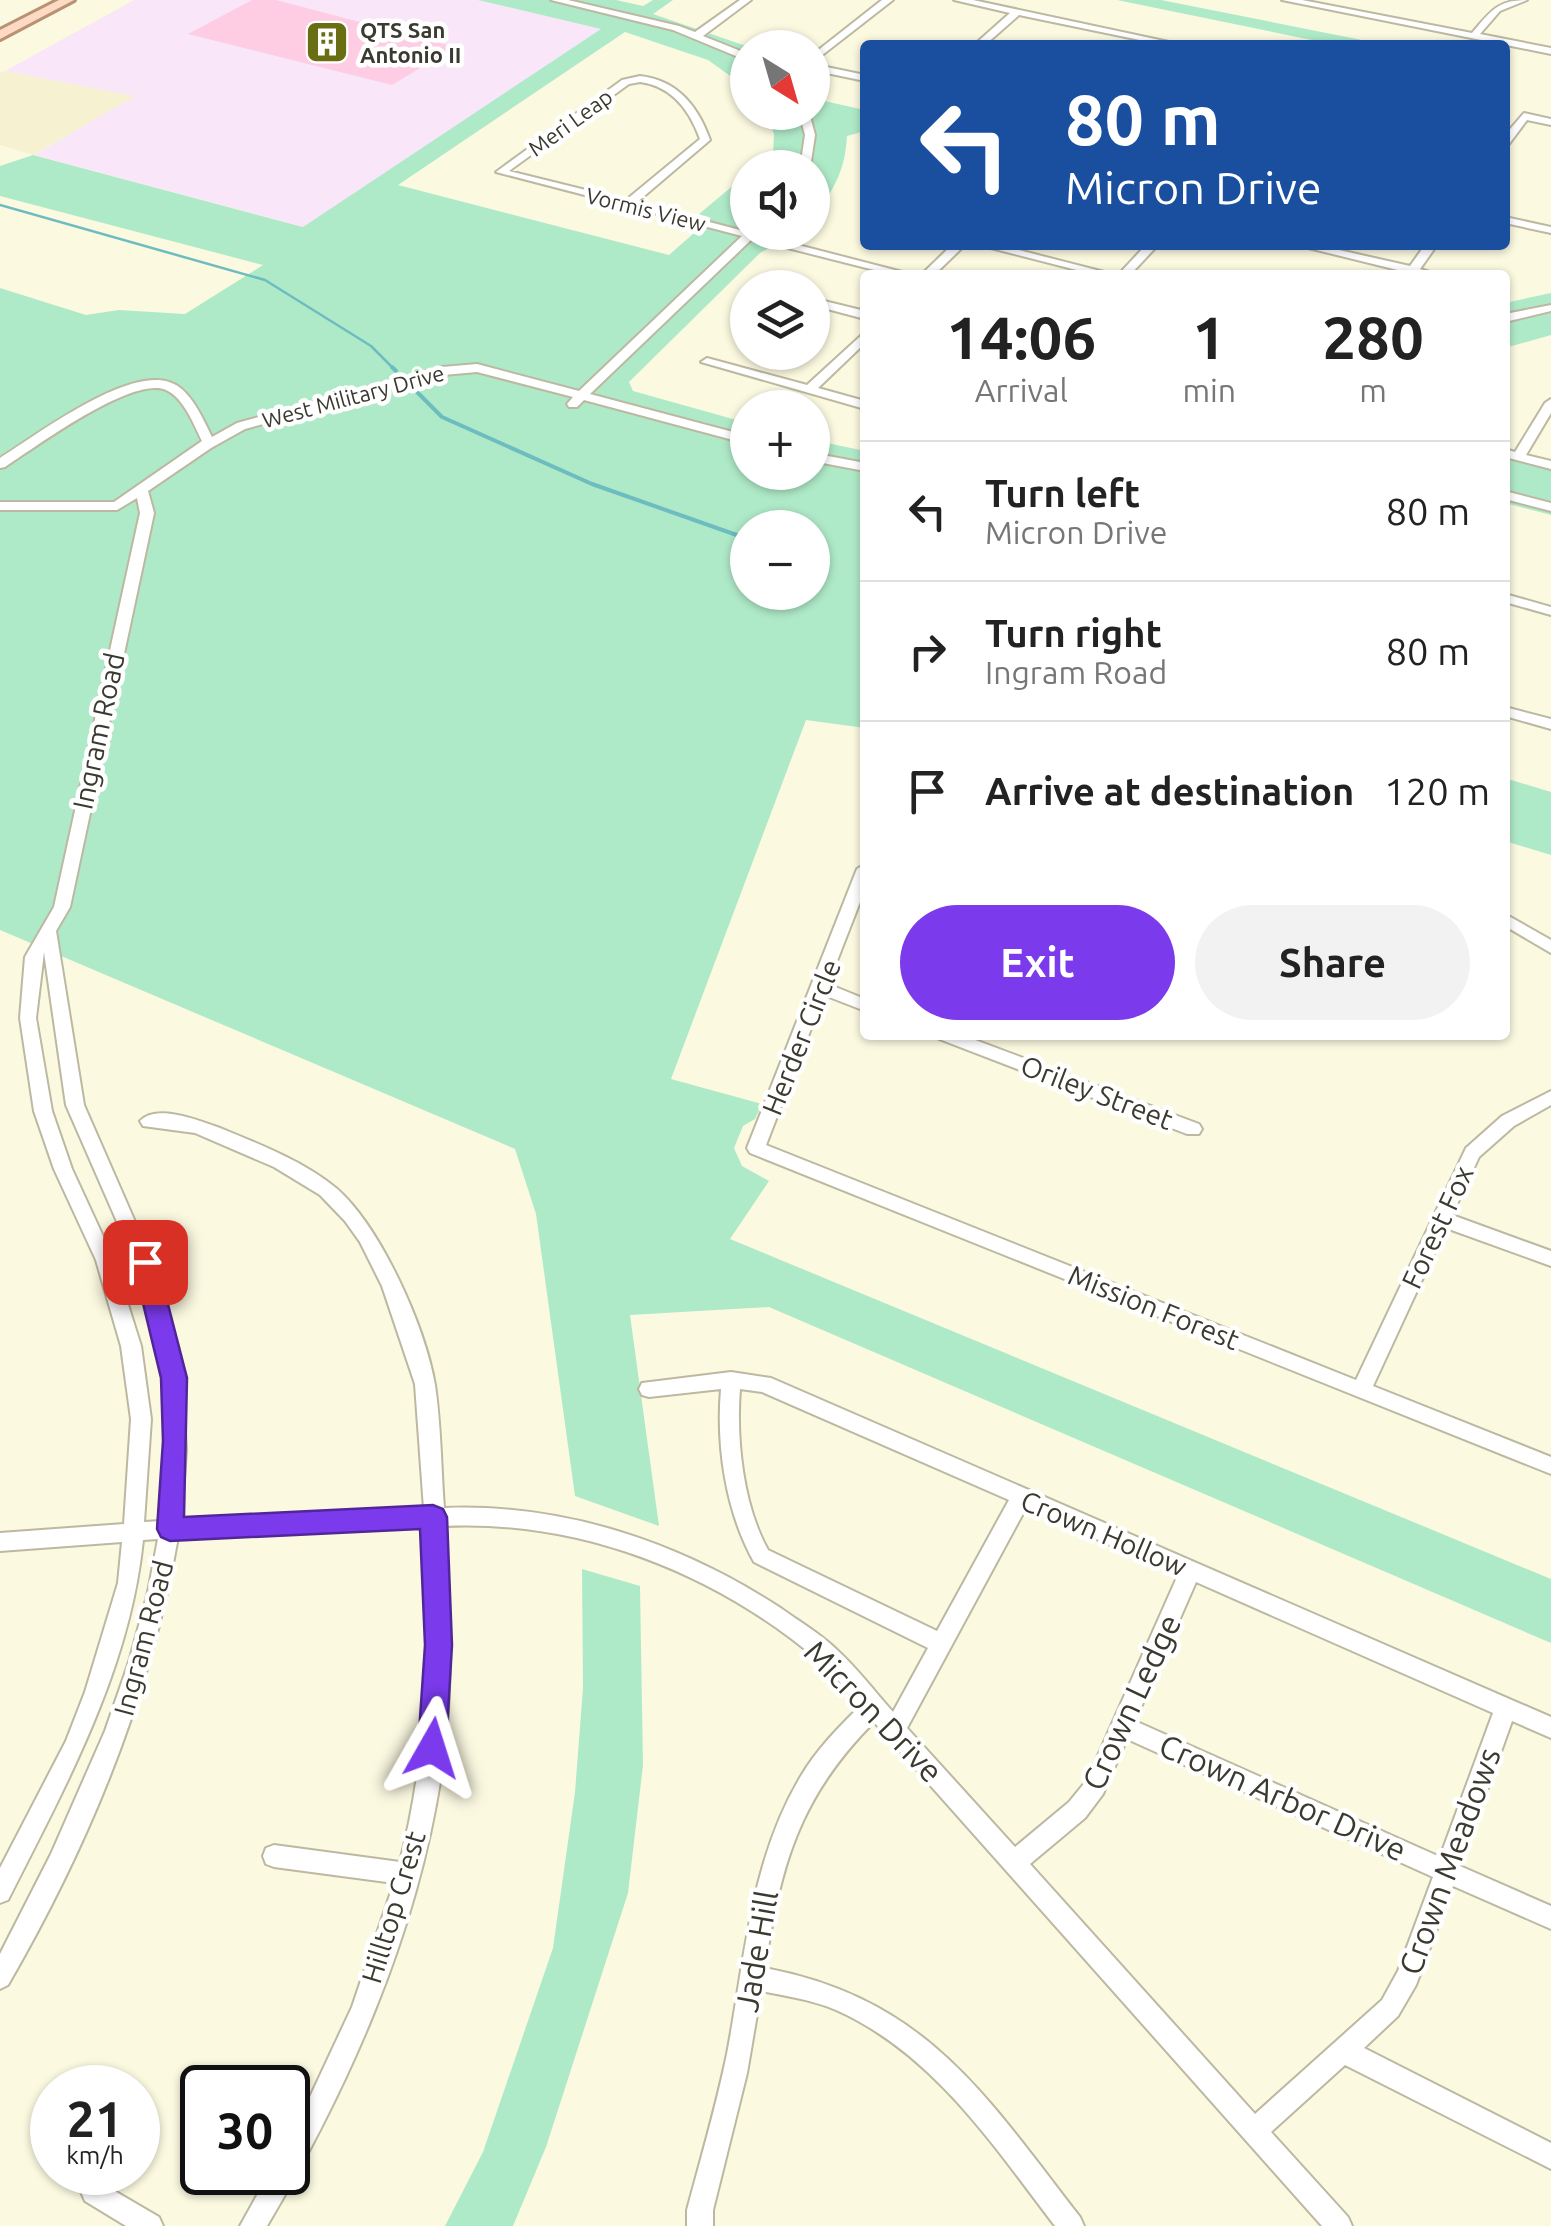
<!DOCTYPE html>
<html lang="en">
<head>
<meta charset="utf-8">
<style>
  body { margin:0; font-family:Ubuntu,sans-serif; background:#f2f2f2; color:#222; height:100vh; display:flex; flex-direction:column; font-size:38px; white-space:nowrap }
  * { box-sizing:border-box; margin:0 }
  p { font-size:32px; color:#767676 }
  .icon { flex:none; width:55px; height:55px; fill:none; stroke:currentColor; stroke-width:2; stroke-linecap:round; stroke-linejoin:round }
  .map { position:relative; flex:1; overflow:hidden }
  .side { position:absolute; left:860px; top:270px; width:650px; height:770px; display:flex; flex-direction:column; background:#fff; border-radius:10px; box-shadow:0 2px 8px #0004 }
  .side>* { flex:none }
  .top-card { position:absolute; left:860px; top:40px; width:650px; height:210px; border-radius:10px; box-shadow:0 2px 8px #0004; background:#1a4fa0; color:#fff; overflow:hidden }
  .needle { width:65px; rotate:143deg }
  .controls { position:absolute; left:730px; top:30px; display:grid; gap:20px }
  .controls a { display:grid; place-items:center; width:100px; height:100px; border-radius:50%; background:#fff; box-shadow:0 2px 8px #0004; font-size:50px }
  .speed { position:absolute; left:30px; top:2065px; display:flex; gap:20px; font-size:50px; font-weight:700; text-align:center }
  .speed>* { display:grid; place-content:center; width:130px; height:130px; border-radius:50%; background:#fff; box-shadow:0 2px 8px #0004; line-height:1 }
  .speed small { font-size:25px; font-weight:400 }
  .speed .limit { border:5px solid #111; border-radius:15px; background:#fff; color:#111 }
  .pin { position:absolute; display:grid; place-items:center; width:85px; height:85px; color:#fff; margin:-42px; border-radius:20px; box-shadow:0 5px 15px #0006 }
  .me { position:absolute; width:110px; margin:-55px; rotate:6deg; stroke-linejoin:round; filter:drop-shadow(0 0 8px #0008) }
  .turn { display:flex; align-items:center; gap:35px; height:210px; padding:0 40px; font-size:45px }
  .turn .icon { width:130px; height:130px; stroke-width:2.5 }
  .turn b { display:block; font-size:70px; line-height:85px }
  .eta { display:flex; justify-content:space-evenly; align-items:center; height:170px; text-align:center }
  .eta b { font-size:60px; font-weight:700; line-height:70px }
  .action { display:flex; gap:20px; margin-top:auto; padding:20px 40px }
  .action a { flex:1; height:115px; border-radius:60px; background:#7c3aed; color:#fff; font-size:40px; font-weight:700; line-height:115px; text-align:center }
  .action a+a { background:#f2f2f2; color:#222 }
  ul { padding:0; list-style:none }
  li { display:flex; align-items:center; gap:30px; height:140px; padding:0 40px; border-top:2px solid #e0e0e0 }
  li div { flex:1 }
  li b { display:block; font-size:38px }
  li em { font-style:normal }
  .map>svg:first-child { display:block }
</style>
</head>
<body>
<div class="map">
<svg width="1551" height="2226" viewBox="0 0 1551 2226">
  <rect width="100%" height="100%" fill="#fcf9e1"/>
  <!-- built -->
  <polygon fill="#f6f1d1" points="5,71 136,96 33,155 0,145 0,72"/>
  <!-- industrial -->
  <polygon fill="#f9e7f9" points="134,0 480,0 602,29 304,227 34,155 135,96 5,71"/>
  <!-- green -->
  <g fill="#afeac8" fill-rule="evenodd">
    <path d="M478,0H616L643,6L653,0H673L653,14L749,47L747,88L708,60L625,32L398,185L669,255L711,218L699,214L747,174L748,232L795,233L760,253L629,382L633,391L747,423L748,472H812L813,440L865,451V728L806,720L671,1079L762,1104L755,1119L743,1126L734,1148L742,1166L769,1181L730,1239L1551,1579V1643L769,1307L630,1315L659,1526L575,1496L536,1214L515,1149L0,930V288L86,315L119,310L185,314L263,265L0,196V166L33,155L303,227L601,29ZM748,528H812V592H748Z"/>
    <polygon points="1117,0 1161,0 1387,45 1336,45"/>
    <path d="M813,85L824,101L865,110V131L847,136C845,171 834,190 813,217L812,168H756L773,154L774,134L766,113L812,112Z"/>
    <polygon points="1551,293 1551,335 1505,348 1505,303"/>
    <polygon points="1505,448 1551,460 1551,515 1505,503"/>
    <polygon points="1505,778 1551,792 1551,855 1505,841"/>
    <polygon points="582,1569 640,1586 643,1765 628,1893 546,2147 513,2226 445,2226 483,2152 553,1948 575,1792 583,1688"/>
  </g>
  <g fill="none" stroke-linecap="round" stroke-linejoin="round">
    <!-- stream-far1 -->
    <polyline stroke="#6cbcc0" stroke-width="2.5" points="0,205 265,280 371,346 394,369"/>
    <!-- stream -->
    <g stroke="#6cbcc0" stroke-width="4">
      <polyline points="392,367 396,371"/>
      <polyline points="414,389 442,417 592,484 748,539"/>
    </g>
  </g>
  <!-- building -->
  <polygon fill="#fecce3" points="252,0 276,0 455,47 392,85 188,34"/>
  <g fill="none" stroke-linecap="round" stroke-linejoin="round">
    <!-- minor casing -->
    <g stroke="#bcb8a1" stroke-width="4">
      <g id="minor">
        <polygon points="551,0 568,0 679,26 695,32 740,0 751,0 703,36 748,54 748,61 673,30"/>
        <polygon points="882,0 893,0 812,63 812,55"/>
        <polygon points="954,0 973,0 1183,45 1164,45 1019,15 985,45 974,45 1010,13"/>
        <path d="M1282,0H1302L1472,33C1490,12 1497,0 1527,0L1500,11L1480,34L1551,48V54Z"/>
        <polygon points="812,64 865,75 865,81 812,70"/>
        <path d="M640,76C677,80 698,106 710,140L636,203L914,275H894L752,239L590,394L748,436V444L584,400L577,407H569L567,404L573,397L477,372L443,375L245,429L211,448L148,491L154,513L70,907L56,931L84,1105L150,1256L168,1308L182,1379L186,1450L181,1520L424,1509L415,1384L382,1286L360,1242L345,1221L320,1195L274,1167L195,1133L143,1126L140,1121C157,1103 200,1121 220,1128C259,1144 303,1161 336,1188C381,1227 425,1327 435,1385C441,1425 441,1468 444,1508C564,1503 682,1543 782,1609C800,1622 821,1634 837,1650C857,1668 875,1692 893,1712L928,1648L754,1562C726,1512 716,1447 721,1389L649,1397L642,1395L639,1389L642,1383L731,1372L771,1378L1551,1717V1738L1512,1721L1460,1866L1551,1906V1929L1453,1886L1416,1985L1398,2016L1364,2048L1551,2143V2169L1345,2065L1271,2132L1348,2217L1352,2226H1322L874,1722C799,1797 780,1866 765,1968C927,1999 985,2095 1080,2217L1084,2226H1055C993,2145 933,2053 836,2010C813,2000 786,1996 761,1991L747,2073L713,2210V2226H687V2210C701,2158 716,2107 727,2054C745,1960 750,1861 801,1776C817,1749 838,1728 860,1706C847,1691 834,1674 819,1661C716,1573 581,1520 445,1526C450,1608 454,1693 441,1776C416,1937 349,2087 267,2226H240L270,2172H288V2144L352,2007L394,1883L274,1867L266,1864L263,1856L266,1848L274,1845L400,1862C428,1752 431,1640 425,1526L178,1537C151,1695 88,1847 8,1985L0,1989V1954L51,1854L105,1731L129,1662L148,1592L158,1539L143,1540C130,1670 66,1785 8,1900L0,1903V1868L66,1741L85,1692L118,1583L122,1542L0,1551V1533L124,1524L131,1419L121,1346L96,1260L54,1169L34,1111L20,1018L25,957L54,907L140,513L137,498L117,510H0V502H114L202,441C194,425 184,398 166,390C133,375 34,448 5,467L0,468V458C37,435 125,368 169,382C190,388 203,419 212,437L237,423L442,367L477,364L579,391L742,236L496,172L622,80ZM640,82C672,86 690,111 700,139L626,200L509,171L629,84ZM44,952L66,1105L132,1256L150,1308L163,1379L166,1450L161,1521L144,1522L151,1419L141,1346L114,1260L72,1169L52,1111L36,1018ZM740,1389L762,1392L1009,1500L937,1631L768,1550C743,1505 736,1440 740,1389ZM1026,1508L1178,1575L1087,1780L1069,1802L1015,1847L907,1728ZM1196,1582L1493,1713L1440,1857L1135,1721ZM1127,1739L1433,1877L1398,1971L1382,2000L1255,2114L1030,1864L1085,1818L1103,1794Z"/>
        <polygon points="799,112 809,112 815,135 810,168 800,168 805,135"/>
        <polygon points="1524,113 1551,119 1551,125 1527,120 1509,144 1505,145 1505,135"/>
        <polygon points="1505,217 1551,227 1551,233 1505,223"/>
        <polygon points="952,245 965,245 934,275 921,275"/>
        <polygon points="979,245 999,245 1116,275 1096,275"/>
        <polygon points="1146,245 1158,245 1130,275 1118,275"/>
        <polygon points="1296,245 1317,245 1410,266 1425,245 1437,245 1420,269 1439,275 1418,275"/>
        <polygon points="757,284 765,288 751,287"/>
        <polygon points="812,298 865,311 865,319 812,305"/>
        <polygon points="1551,305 1551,311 1505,322 1505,314"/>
        <polygon points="865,332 865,343 818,388 865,401 865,409 701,362 707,358 807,385"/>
        <polygon points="1551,399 1551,413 1526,455 1551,461 1551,469 1505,457 1505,449 1515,452 1545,403"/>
        <polygon points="812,453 865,463 865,471 812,461"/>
        <polygon points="1505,491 1551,503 1551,511 1505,499"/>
        <polygon points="1505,594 1551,607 1551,615 1505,602"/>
        <polygon points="1505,707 1551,719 1551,729 1505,716"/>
        <polygon points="865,864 865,889 828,984 865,999 865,1011 824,995 766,1145 1356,1380 1466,1148 1502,1116 1551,1091 1551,1105 1514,1126 1479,1157 1452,1215 1551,1251 1551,1266 1446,1228 1373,1386 1551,1457 1551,1474 750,1153 747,1148 857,869"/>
        <polygon points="1505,914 1551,940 1551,953 1505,926"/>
        <polygon points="937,1035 962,1035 1199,1124 1202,1129 1199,1134 1187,1134 939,1039"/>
        <polygon points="94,2179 159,2217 163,2226 126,2226 85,2201 81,2192 85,2183"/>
      </g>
    </g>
    <!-- major casing -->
    <g stroke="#b99276" stroke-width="6">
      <polygon id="major" points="59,0 74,0 0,39 0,30"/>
    </g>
    <!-- minor -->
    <use href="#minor" fill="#fff" fill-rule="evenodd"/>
    <!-- major -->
    <use href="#major" fill="#fedac4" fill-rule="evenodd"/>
  </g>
  <!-- route -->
  <polygon fill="#7c3aed" stroke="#51269a" stroke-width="2.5" points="145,1252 154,1255 157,1262 187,1378 184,1517 433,1505 443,1509 447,1517 452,1645 446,1748 442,1758 432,1762 422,1758 418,1748 425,1645 420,1529 170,1541 161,1537 157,1529 163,1441 161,1378 133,1262 137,1255"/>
  <!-- icons -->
  <defs>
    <g id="building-square" transform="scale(2.25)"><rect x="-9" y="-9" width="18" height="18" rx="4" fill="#696e13" stroke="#fff"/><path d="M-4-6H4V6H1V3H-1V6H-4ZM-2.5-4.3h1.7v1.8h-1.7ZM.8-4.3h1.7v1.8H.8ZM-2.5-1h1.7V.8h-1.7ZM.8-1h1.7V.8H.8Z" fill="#fff"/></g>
  </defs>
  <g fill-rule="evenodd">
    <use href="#building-square" x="327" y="42"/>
  </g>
  <g text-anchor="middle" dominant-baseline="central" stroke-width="9" stroke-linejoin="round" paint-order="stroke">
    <!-- far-poi labels -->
    <g font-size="22" font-weight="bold" fill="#3b3a30" stroke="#fff" text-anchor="start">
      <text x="360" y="29">QTS San<tspan x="360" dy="25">Antonio II</tspan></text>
    </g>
    <!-- far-street labels -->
    <g font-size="22" fill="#3b3a30" stroke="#fff">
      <text transform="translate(570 122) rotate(-36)">Meri Leap</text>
      <text transform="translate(646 209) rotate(14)">Vormis View</text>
      <text transform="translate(353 396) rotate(-15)">West Military Drive</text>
    </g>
    <!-- street labels -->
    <g font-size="28" fill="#3b3a30" stroke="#fff">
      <text transform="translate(98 731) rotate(-78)">Ingram Road</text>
      <text transform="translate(801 1037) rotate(-68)">Herder Circle</text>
      <text transform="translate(1097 1092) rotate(21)">Oriley Street</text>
      <text transform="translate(1437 1227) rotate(-65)">Forest Fox</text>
      <text transform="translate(1154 1307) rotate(22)">Mission Forest</text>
      <text transform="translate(1104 1533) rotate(23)">Crown Hollow</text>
      <text transform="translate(143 1638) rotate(-75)">Ingram Road</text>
      <text transform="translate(393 1907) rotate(-73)">Hilltop Crest</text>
    </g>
    <!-- near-street labels -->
    <g font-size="32" fill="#3b3a30" stroke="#fff">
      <text transform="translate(1131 1702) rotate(-65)">Crown Ledge</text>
      <text transform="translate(874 1711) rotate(46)">Micron Drive</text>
      <text transform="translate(1283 1797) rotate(24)">Crown Arbor Drive</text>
      <text transform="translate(1449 1861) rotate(-70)">Crown Meadows</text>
      <text transform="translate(756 1951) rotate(-80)">Jade Hill</text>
    </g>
  </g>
</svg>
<div class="controls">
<a><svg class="needle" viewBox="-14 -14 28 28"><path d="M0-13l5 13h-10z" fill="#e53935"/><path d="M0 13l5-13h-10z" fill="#767676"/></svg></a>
<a><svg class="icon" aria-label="sound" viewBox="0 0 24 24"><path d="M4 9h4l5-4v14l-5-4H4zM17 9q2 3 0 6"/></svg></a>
<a><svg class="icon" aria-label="layers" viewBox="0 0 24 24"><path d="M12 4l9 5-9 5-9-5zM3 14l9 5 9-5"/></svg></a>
<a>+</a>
<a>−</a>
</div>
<div class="speed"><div>21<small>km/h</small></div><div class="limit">30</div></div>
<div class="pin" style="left:145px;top:1262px;background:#d93025"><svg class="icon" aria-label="arrive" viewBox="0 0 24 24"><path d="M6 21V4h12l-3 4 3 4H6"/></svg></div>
<svg class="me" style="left:432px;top:1748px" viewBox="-20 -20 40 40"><path d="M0-17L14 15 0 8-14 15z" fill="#7c3aed" stroke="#fff" stroke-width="4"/></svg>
<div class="top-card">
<div class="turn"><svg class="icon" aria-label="left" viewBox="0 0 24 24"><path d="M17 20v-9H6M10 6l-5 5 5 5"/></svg><div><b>80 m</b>Micron Drive</div></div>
</div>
<section class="side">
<div class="eta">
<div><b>14:06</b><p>Arrival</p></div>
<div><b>1</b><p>min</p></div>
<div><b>280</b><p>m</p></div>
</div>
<ul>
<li><svg class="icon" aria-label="left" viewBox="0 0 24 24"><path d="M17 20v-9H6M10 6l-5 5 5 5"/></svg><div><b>Turn left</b><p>Micron Drive</p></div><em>80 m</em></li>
<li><svg class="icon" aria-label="right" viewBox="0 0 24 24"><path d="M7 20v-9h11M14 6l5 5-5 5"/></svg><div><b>Turn right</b><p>Ingram Road</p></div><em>80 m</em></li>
<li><svg class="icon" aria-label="arrive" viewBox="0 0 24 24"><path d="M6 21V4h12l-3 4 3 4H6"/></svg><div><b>Arrive at destination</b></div><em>120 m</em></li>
</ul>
<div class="action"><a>Exit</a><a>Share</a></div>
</section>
</div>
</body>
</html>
